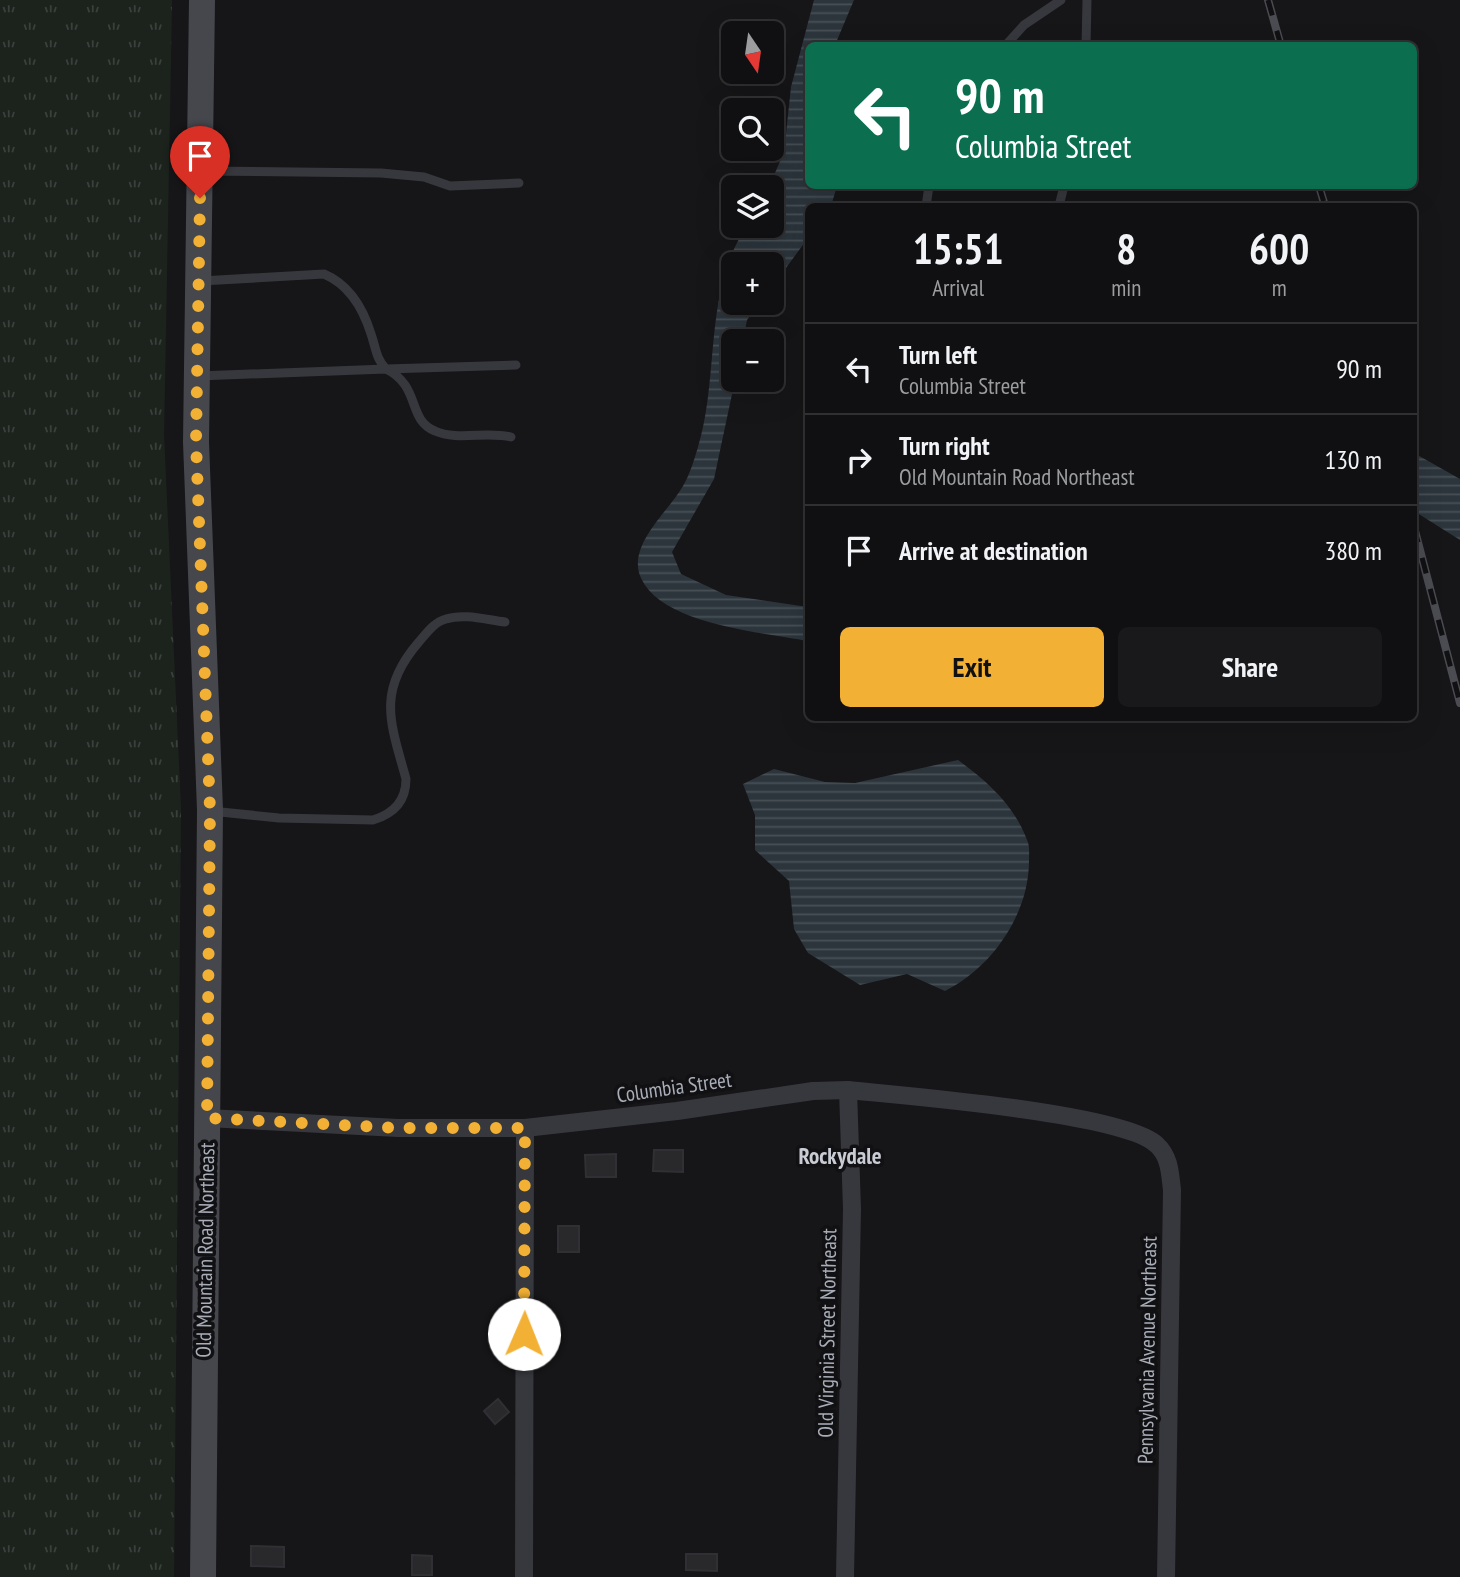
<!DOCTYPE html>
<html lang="en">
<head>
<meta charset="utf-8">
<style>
  body { margin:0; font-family:"PT Sans Narrow",sans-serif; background:#19191b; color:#f1f3f6; height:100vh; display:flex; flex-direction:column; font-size:26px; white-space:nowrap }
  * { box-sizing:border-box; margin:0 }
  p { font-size:23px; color:#9c9d9f }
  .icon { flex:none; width:38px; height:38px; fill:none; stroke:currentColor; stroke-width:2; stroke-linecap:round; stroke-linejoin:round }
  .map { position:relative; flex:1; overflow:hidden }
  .panel { position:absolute; left:805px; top:203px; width:612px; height:518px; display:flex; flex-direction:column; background:#101012; border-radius:10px; box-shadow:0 7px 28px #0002,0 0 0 2px #303032 }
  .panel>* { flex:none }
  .banner { position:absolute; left:805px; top:42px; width:612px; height:147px; border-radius:10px; box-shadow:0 7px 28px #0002,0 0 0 2px #303032; background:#0b6e4f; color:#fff; overflow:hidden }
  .needle { width:46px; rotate:167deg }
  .buttons { position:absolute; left:721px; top:21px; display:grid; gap:14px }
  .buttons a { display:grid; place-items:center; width:63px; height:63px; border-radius:10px; background:#101012; box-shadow:0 7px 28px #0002,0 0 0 2px #303032; font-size:35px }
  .pin { position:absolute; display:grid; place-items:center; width:60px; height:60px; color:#fff; margin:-72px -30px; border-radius:50% 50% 50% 0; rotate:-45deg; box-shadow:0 0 7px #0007 }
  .pin .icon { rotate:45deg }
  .me { position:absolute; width:77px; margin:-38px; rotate:1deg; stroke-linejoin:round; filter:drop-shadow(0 0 5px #0008) }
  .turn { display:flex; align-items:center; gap:24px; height:147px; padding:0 35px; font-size:32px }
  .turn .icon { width:91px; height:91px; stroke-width:2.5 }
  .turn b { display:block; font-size:49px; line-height:60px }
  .eta { display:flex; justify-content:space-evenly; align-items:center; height:119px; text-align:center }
  .eta b { font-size:42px; font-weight:700; line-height:49px }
  .button { display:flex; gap:14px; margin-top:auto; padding:14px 35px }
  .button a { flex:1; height:80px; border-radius:10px; background:#f2b134; color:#111; font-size:28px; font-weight:700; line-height:80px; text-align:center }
  .button a+a { background:#19191b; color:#f1f3f6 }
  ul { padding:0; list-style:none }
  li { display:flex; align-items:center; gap:21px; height:91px; padding:0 35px; border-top:2px solid #303032 }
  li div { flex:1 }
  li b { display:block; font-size:26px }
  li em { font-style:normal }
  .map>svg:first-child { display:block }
</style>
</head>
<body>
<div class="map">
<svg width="1460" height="1577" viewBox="0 0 1460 1577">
  <defs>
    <pattern id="grass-tufts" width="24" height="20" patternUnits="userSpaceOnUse" patternTransform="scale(1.75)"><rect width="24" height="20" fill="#1c231d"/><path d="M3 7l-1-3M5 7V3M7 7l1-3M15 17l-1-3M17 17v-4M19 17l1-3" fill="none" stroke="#3a403c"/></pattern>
    <pattern id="water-rules" width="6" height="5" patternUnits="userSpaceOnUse" patternTransform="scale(1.75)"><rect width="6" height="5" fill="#2c353c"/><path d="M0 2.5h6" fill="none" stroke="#485056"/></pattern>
  </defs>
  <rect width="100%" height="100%" fill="#161618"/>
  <!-- grass -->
  <polygon fill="url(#grass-tufts)" points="0,0 172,0 164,435 181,809 174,1577 0,1577"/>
  <!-- water -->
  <g fill="url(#water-rules)">
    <path d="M814,0H854L835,45L808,46V186H837L831,206H808V238L772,287V264H733V303H760L747,320L743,341H733L735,380L714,479L672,552L681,574L726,595L808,607V641C762,632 662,625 641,578C626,546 669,511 683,486C690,474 694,460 698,447C720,375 703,290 747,226H772V187H769L784,152L791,87Z"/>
    <polygon points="1414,453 1460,479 1460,540 1414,511"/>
    <path d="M958,760C988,782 1014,805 1027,840C1030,846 1029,854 1029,861C1029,914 992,968 945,991L907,974L860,985L808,953L794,929L789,881L755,850V815L743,784L774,769L825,782L855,783Z"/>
  </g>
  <!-- building -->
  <g fill="#29292c" stroke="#303034" stroke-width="2">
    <polygon points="654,1150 683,1150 683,1172 653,1171"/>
    <polygon points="616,1154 616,1177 586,1177 585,1155"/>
    <rect x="558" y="1226" width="21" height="26"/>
    <polygon points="498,1399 509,1412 495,1424 484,1411"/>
    <polygon points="251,1546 284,1547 284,1567 251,1566"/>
    <polygon points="686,1554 717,1554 717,1571 686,1570"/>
    <polygon points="412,1555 432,1556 432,1575 412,1575"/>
  </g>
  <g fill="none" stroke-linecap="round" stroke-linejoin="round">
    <!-- lane -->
    <g stroke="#37383d" stroke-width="9">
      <polyline points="1005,46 1024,25 1061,0"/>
      <polyline points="1086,46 1087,0"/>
      <polyline points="203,171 381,173 424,177 450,186 519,183"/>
      <polyline points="926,206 929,186"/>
      <polyline points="1059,206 1064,186"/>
      <path d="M201,281L324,274C350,285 363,308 371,334C376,348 376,359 386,369L516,365"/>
      <path d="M198,376L386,369C421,386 407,420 435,431C457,441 487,431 511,437"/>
      <path d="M211,811L279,818L373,820C393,814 406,801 406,779C391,724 376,692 418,643C426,634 434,622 446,619C464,613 487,620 505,622"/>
    </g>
    <!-- street -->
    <g stroke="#37383d" stroke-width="18">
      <path d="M207,1118L398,1128H525L677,1111L813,1091L848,1090C905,1096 1124,1113 1157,1145C1170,1157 1170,1174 1172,1190L1166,1577"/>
      <polyline points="524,1577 525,1128"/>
      <polyline points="845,1577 852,1209 848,1090"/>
    </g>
    <!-- secondary -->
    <polyline stroke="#45474d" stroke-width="26" points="202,0 196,442 210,810 203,1577"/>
    <!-- rail casing -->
    <g stroke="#4a4c52" stroke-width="8">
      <g id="rail">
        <polyline points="1268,0 1281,46"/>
        <polyline points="1319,186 1325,206"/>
        <polyline points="1414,527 1460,703"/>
      </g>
    </g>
    <!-- rail -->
    <use href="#rail" stroke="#111113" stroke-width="5" stroke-dasharray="16" stroke-linecap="butt"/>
  </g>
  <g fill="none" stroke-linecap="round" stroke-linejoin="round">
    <!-- route -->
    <polyline stroke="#f2b134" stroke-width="12" stroke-dasharray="0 21.6" points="200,198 196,442 210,810 207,1118 398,1128 525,1128 524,1334"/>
  </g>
  <g text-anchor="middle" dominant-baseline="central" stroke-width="7" stroke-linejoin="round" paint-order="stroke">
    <!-- street labels -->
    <g font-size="21" fill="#a8adb8" stroke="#111113">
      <text transform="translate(674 1087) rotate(-8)">Columbia Street</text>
      <text transform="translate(205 1250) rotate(-89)">Old Mountain Road Northeast</text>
      <text transform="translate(827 1333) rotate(-89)">Old Virginia Street Northeast</text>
      <text transform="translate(1147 1350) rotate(-89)">Pennsylvania Avenue Northeast</text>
    </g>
    <!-- neighbourhood labels -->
    <g font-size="23" font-weight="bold" fill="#c9ccd4" stroke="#111113">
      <text x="840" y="1155">Rockydale</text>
    </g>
  </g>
</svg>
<div class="buttons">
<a><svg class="needle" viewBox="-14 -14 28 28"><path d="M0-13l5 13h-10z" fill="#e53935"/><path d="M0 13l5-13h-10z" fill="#9c9d9f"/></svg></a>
<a><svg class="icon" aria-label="search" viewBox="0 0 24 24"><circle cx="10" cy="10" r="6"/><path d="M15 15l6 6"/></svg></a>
<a><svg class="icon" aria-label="layers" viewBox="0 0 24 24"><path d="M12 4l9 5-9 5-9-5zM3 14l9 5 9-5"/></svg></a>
<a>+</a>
<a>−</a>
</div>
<div class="pin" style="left:200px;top:198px;background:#d93025"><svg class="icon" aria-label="arrive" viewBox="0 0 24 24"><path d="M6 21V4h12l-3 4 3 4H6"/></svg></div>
<svg class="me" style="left:524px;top:1334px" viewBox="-20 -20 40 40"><circle r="19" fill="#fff"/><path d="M0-13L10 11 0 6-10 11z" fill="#f2b134"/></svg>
<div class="banner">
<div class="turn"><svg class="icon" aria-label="left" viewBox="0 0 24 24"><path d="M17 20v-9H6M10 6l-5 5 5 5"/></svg><div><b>90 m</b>Columbia Street</div></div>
</div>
<section class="panel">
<div class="eta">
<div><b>15:51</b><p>Arrival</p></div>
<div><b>8</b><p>min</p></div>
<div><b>600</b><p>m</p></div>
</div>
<ul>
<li><svg class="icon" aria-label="left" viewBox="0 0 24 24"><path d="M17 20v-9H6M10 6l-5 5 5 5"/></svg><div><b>Turn left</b><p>Columbia Street</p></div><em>90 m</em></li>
<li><svg class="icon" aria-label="right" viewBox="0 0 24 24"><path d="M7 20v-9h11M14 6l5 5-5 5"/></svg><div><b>Turn right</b><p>Old Mountain Road Northeast</p></div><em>130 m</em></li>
<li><svg class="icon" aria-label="arrive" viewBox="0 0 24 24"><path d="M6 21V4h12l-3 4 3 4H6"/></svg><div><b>Arrive at destination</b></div><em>380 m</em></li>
</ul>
<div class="button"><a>Exit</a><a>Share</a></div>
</section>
</div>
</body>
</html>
